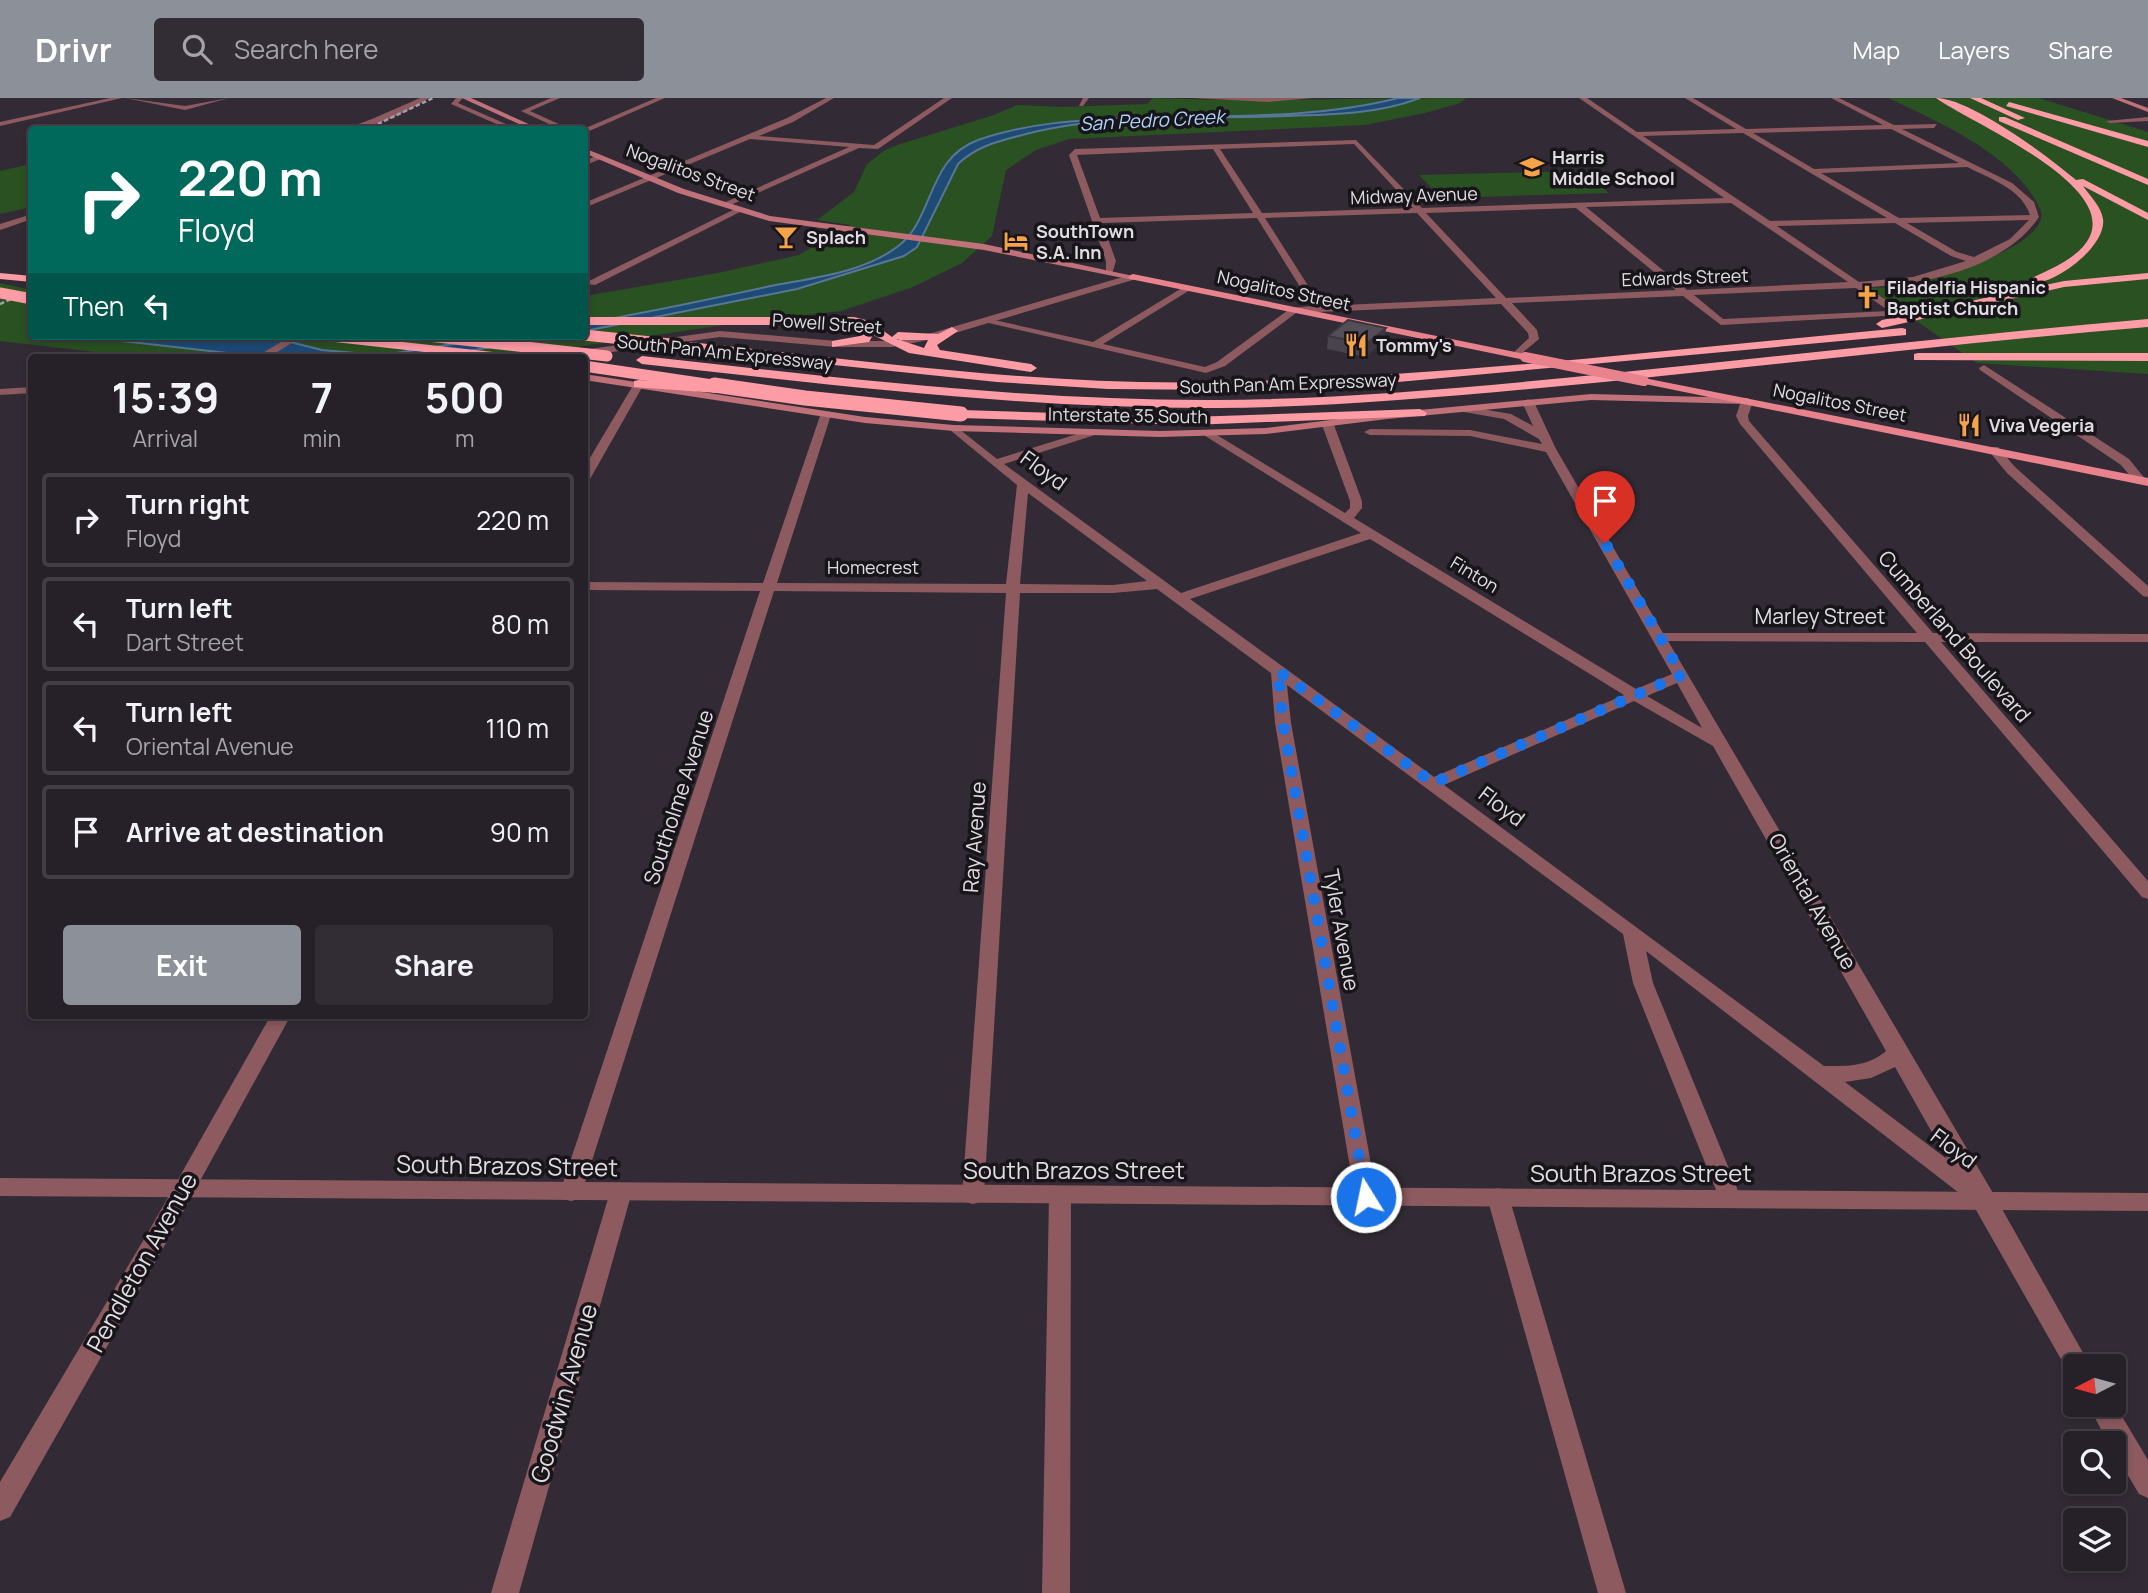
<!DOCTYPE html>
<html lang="en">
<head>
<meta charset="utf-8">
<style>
  body { margin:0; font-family:Manrope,sans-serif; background:#322d34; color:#f1f3f6; height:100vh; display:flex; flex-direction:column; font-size:26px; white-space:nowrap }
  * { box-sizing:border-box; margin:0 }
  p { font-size:23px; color:#a4a3a8 }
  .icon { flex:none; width:38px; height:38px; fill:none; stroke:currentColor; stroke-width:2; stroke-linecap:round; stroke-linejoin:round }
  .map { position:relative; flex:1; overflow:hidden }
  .sheet { position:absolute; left:28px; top:256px; width:560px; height:665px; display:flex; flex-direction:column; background:#262028; border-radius:7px; box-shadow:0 4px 10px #0003,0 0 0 2px #423e45 }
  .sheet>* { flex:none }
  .guide { position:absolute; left:28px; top:28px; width:560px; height:214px; border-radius:7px; box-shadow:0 4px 10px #0003,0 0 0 2px #423e45; background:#00695c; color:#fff; overflow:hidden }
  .needle { width:46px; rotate:264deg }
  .tools { position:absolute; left:2063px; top:1256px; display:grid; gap:14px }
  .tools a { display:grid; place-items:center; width:63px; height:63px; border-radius:7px; background:#262028; box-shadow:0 4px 10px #0003,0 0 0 2px #423e45; font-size:35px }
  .pin { position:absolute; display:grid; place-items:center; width:60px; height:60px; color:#fff; margin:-72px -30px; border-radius:50% 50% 50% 0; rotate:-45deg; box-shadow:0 0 7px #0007 }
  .pin .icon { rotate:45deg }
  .me { position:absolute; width:77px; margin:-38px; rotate:350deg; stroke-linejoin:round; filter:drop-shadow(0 0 5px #0008) }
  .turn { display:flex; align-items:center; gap:24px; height:147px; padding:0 35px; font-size:32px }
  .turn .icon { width:91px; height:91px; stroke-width:2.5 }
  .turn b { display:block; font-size:49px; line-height:60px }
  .then { display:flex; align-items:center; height:66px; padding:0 35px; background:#0003; gap:14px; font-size:26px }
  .eta { display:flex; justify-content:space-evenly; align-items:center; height:119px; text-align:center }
  .eta b { font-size:42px; font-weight:700; line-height:49px }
  .primary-button { display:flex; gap:14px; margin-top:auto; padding:14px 35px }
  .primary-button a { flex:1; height:80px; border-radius:7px; background:#8c9099; color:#fff; font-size:28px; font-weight:700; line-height:80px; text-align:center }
  .primary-button a+a { background:#322d34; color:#f1f3f6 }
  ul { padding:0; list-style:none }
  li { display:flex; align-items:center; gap:21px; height:94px; margin:0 14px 10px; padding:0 21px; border:4px solid #423e45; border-radius:7px }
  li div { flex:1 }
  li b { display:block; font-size:26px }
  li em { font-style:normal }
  header { display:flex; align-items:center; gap:42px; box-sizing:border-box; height:98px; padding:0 35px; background:#8c9099; color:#fff }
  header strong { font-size:33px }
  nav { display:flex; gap:38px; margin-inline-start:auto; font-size:24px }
  .search { width:490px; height:63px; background:#322d34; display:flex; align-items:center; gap:18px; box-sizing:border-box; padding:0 24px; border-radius:7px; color:#a4a3a8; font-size:26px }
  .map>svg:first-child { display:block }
</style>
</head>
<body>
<header>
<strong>Drivr</strong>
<div class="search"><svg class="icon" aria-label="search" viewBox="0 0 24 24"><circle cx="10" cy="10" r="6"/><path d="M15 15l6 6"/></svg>Search here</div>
<nav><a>Map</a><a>Layers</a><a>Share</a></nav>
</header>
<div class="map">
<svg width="2148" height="1495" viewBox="0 0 2148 1495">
  <rect width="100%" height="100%" fill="#322b35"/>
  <!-- green -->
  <g fill="#2a5122">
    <path d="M1153,0C1258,4 1362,0 1466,0L1460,5L1425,15L1365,27L1069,41L1036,52L1006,72L992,138L962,165L913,189L841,213L731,226L508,259H139L0,243V185L31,192L32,238H584L585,198L718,175L799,157L850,127L817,122L854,94L867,66L885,52L900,46L994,17L1017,7L1063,9L1147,6Z"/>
    <path d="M1888,0H2039L2148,34V276L1977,265L1869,190C1881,189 1894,190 1906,188C1931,183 2056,146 2040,111C2017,58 1937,23 1888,0Z"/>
    <polygon points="31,66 31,109 0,116 0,73"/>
    <polygon points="1580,73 1609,95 1441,100 1419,77"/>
  </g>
  <!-- water -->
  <g fill="#1e4a76" stroke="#587696" stroke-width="2">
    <path d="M1398,0H1420C1378,16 1332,17 1287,18C1201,21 1110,15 1026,36C1000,43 978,47 958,66L917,149L904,158L797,191L585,233V225C646,215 706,202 766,189C810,180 861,176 897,149C935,121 926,61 978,42C1026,25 1078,22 1129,20C1217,17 1312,22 1398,0Z"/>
    <polygon points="78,238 175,238 202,243 278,241 322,252 366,256 390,256 504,238 554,238 435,259 263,259"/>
  </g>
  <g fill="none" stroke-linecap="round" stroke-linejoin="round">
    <!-- minor -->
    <g fill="#8c5a5f" fill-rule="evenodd">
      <polygon points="110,0 122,0 0,28 0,24"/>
      <polygon points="125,0 185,8 229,0 185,12"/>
      <path d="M420,0H429C406,15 370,32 342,32L372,21Z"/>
      <polygon points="456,0 463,0 458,5 520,32 510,32 451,6"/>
      <polygon points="551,0 560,0 530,13 572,32 562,32 521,13"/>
      <polygon points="656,0 665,0 587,34 581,32"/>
      <polygon points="826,0 834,0 793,24 759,38 874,47 944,0 952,0 878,51 859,50 726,109 719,107 849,49 750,41 584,110 584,105 787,20"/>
      <polygon points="1083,0 1089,0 1083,8 1079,8"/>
      <polygon points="1193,0 1313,0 1268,4"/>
      <path d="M1579,0H1587L1637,34L1736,31L1685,0H1693L1746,31L1883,27L1831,0H1839L1894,27L1937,26L1934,30L1902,31L2012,85L2034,104L2039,119C2005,170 1925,187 1867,189L1902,213V217L1721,227L1683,198L1512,205L1537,232L1539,241L1516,260L1511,257L1529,240L1528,235L1501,206L1296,215L1225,268L1206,275L980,223L985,220L1093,244L1187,187L1192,190L1190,192L1103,246L1205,269L1217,264L1291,210L1312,208L1257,120L1102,125L1116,163L1112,176H1106V163L1069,57L1075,51L1356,42L1422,110L1724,100ZM1891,31L1959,65L1814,71L1753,35ZM1743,35L1887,120L1770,123L1643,38ZM1354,46L1413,110L1262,115L1220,51ZM1213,51L1253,115L1100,120L1077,57ZM1967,69C1989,80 2022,91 2030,117L1899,120L1821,75ZM1731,105L1848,184L1687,192L1586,109ZM1576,110L1676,192L1506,200L1426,115ZM1417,115L1496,200L1321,208L1265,120ZM2029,122L2010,141L1974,159L1957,154L1907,125ZM1895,125L1951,158L1966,163L1913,179L1859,184L1777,128ZM1856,190L1889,213L1723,221L1694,197Z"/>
      <polygon points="2148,19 2148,23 2110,25 2106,23"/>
      <polygon points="598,57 605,59 584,68 584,63"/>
      <polygon points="737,110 744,112 595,187 584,186 584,180 591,182"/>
      <polygon points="32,116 32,121 0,132 0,126"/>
      <polygon points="291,238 303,238 269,259 256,259"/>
      <polygon points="1984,267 2129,361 2147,383 2145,386 2137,386 2121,367 1980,272 1979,270"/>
      <polygon points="635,284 644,286 590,381 584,385 584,370"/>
      <path d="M1747,300L1753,303L1748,318L1749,323L1933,535L2148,536V544H1941L2148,783V801L2142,799L1925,544L1668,543L1993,1095L2091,1269H2076V1279L2070,1277L1972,1105L1646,853L1653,885L1741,1100L1738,1107L1730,1109L1722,1107L1633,885L1623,836L1287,587L1291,625L1377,1099L1374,1106L1366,1108L1358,1106L1355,1099L1275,625L1271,575L1157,491L1113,495H1020L984,1097L981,1104L973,1106L965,1104L962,1097L1006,495L774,493L582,1094L579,1101L571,1103L563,1101L560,1094L760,493L584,492V484L763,485L821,315L831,317L777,485L1006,486L1017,387L950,332V328L954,327L997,361L1090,332H1098V336L1004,366L1181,495L1361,435L1202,336L1212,334L1345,415L1350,410V403L1322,327L1328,324L1334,327L1362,403V410L1354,420L1636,591L1672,576L1546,354L1470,338L1370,337L1364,334L1370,331L1470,332L1542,346L1539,341L1504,321L1464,314L1458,311L1464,308L1511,316L1533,328L1522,304L1528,301L1534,304L1556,351L1663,535H1917L1740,326L1736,318L1741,303ZM1028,395L1147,483L1113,487L1020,486ZM1370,441L1624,597L1434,679L1190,501ZM1677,585L1702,630L1647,598ZM1634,603L1713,648L1886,953C1867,969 1848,968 1824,968L1444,687ZM1895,969L1947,1061L1845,984L1871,980Z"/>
      <polygon points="1990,349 1998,349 2015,369 2148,488 2148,499 2143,498 2007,375 1988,352"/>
      <polygon points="271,917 291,917 166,1145 10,1419 0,1423 0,1384 150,1131"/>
      <polygon points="621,1085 629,1087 632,1094 519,1495 491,1495 610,1094 613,1087"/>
      <polygon points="1060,1088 1068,1090 1071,1097 1070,1495 1042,1495 1049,1097 1052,1090"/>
      <polygon points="1498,1090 1506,1092 1509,1099 1626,1495 1598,1495 1487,1099 1490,1092"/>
      <polygon points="2114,1305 2148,1362 2148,1400 2139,1396 2114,1354 2114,1346 2109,1346 2088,1307"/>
    </g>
    <!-- tertiary -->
    <g fill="#8c5a5f" fill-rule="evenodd">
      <polygon points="1133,176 1138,179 1136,181 938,240 892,249 836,249 720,239 576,259 548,259 553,256 720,233 836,243 892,243 932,235"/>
      <polygon points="32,289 32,295 0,297 0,291"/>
      <polygon points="0,1080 2148,1095 2148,1113 0,1098"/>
    </g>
    <!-- secondary -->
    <g fill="#c07179" fill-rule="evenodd">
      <polygon points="462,0 471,0 542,32 532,32"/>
      <polygon points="2112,0 2121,0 2148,10 2148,14"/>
      <polygon points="584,50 684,91 770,118 984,146 1138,179 1133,182 984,152 769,123 678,95 584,55"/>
      <polygon points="584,276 865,319 954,327 1160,333 1266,330 1387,315 1591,296 1747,300 1753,303 1747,306 1591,302 1387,321 1266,336 1160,339 954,333 865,325 584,282"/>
    </g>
    <!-- primary -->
    <g fill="#e8828d" fill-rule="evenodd">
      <polygon points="1133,176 1525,256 1530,259 1525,262 1130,181 1128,179"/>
      <polygon points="1644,280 2148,380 2148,388 1640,285 1640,281"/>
    </g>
    <!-- motorway -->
    <g fill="#fe9ca6" fill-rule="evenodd">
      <path d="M1936,0C1970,0 2049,59 2076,82L2083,81L2148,115V122L2083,88C2090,98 2101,108 2103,121C2107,148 2054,188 2030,185V181C2050,171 2080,160 2090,138C2114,84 1967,23 1936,0Z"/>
      <polygon points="1970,0 1981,0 2025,20 2018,22"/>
      <polygon points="2009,4 2148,43 2148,49 2006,8"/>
      <polygon points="1999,19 2005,19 2148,81 2148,87 1999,23"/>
      <polygon points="0,175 32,178 32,184 0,181"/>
      <polygon points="2148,175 2148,181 2064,189 1882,230 1876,226 1882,222 2064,183"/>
      <path d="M584,219H854L870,223L892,239L898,234L938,236L952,229L958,233L937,247L940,252L1031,266L1037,270L1031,274L909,255L873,237L869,244L832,249V243L860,238L862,231L853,227H584ZM897,241L898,242H928L924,250Z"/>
      <path d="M2148,221V229C1966,244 1785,266 1604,284C1475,296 1346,309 1217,310C1025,311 833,287 642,266L636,262L642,258C833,279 1025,303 1217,302C1346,301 1475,289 1604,276C1785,258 1966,237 2148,221Z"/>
      <path d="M1902,230L1906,231V237L1398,284L1225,292L1108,291L997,284L680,251L674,247L680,243C861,262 1044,289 1226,284C1452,278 1677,251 1902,230Z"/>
      <polygon points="311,238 349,238 502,255 508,259 469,259 317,242"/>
      <polygon points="1918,255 2148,255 2148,263 1914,262 1914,256"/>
      <polygon points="639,282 717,287 724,291 717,295 634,289 634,283"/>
      <polygon points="1420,311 1427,315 1425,318 1190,327 961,320 954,316 961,312 1190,319"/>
    </g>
    <!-- rail -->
    <g stroke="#a49fa6" stroke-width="2.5" stroke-dasharray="4.5 2.5" stroke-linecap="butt">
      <polyline points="365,32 433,0"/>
      <polyline points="0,206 32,192"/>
    </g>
    <!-- primary-bridge -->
    <polyline stroke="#e8828d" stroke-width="10" points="1525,259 1644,283"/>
    <!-- motorway-bridge-far1 -->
    <g stroke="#fe9ca6" stroke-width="11">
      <polyline points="0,195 32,201"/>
      <polyline points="584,237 680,247"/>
      <polyline points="428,238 607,258"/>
      <polyline points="584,268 726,289"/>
    </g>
    <!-- motorway-bridge -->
    <polyline stroke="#fe9ca6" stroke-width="15" points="714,287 805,300 961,316"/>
  </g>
  <!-- wall -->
  <polygon fill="#48434d" points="1386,230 1384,243 1365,259 1327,251 1328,238"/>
  <!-- shaded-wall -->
  <polygon fill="#3b373e" points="1386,230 1384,243 1365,259 1366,246"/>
  <!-- building -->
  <polygon fill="#544e59" stroke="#3b373e" stroke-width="2" points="1348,222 1386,230 1366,246 1328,238"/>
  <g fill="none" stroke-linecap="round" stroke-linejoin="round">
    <!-- route -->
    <polyline stroke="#1a73e8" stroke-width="12" stroke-dasharray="0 21.6" points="1366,1099 1283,625 1278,573 1433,685 1682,577 1605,445"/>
  </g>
  <!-- icons -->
  <defs>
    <g id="school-bare" transform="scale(1.89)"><path d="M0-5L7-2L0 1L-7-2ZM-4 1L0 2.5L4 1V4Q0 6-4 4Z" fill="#f6a248" stroke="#18151a" stroke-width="2.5" paint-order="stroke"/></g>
    <g id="bar-bare" transform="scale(1.89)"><path d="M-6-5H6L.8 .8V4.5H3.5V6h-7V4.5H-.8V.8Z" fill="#f6a248" stroke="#18151a" stroke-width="2.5" paint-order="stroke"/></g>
    <g id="hotel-bare" transform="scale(1.89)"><path d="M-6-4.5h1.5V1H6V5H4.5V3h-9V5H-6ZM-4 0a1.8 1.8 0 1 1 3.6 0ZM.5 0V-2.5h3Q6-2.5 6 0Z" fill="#f6a248" stroke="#18151a" stroke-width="2.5" paint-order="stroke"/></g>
    <g id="church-bare" transform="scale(1.89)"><path d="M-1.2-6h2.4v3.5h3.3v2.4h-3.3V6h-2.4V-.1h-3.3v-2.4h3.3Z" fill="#f6a248" stroke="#18151a" stroke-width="2.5" paint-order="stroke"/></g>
    <g id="restaurant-bare" transform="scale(1.89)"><path d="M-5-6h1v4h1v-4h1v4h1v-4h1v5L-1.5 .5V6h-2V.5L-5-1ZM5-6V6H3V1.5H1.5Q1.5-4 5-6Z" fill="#f6a248" stroke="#18151a" stroke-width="2.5" paint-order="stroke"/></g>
  </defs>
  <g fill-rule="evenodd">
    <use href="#school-bare" x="1532" y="69"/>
    <use href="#bar-bare" x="786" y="139"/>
    <use href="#hotel-bare" x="1016" y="143"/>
    <use href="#church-bare" x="1867" y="199"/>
    <use href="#restaurant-bare" x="1356" y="247"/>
    <use href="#restaurant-bare" x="1969" y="327"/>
  </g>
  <g text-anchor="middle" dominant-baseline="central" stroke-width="7" stroke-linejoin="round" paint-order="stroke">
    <!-- far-poi labels -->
    <g font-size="18" font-weight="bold" fill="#e0dce2" stroke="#18151a" text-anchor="start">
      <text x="1552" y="59">Harris<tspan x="1552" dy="21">Middle School</tspan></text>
      <text x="1036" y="133">SouthTown<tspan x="1036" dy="21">S.A. Inn</tspan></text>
      <text x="806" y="139">Splach</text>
      <text x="1887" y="189">Filadelfia Hispanic<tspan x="1887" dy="21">Baptist Church</tspan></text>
      <text x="1376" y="247">Tommy's</text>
      <text x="1989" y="327">Viva Vegeria</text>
    </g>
    <!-- far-street labels -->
    <g font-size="18" fill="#e0dce2" stroke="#18151a">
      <text transform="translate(691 74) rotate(20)">Nogalitos Street</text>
      <text transform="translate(1414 97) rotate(-2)">Midway Avenue</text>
      <text transform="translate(1685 179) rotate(-2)">Edwards Street</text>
      <text transform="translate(1284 192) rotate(12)">Nogalitos Street</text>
      <text transform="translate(827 225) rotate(4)">Powell Street</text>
      <text transform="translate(725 254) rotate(6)">South Pan Am Expressway</text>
      <text transform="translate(1288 285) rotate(-2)">South Pan Am Expressway</text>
      <text transform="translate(1840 304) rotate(11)">Nogalitos Street</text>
      <text transform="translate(1128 317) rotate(1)">Interstate 35 South</text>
      <text x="873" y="469">Homecrest</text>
      <text transform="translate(1475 476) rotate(31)">Finton</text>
    </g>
    <!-- far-water labels -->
    <g font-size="19" font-style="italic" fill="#add3fd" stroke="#18151a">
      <text transform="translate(1152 22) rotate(-3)">San Pedro Creek</text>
    </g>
    <!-- street labels -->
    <g font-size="21" fill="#e0dce2" stroke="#18151a">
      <text transform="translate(1044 372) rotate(36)">Floyd</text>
      <text x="1820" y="518">Marley Street</text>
      <text transform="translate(1955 538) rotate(49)">Cumberland Boulevard</text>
      <text transform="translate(678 699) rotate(-72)">Southolme Avenue</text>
      <text transform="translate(1502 708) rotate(37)">Floyd</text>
      <text transform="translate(974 739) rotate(-86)">Ray Avenue</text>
      <text transform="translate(1813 803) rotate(60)">Oriental Avenue</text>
      <text transform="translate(1342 832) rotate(80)">Tyler Avenue</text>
      <text transform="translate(1954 1050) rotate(37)">Floyd</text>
    </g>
    <!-- near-street labels -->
    <g font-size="24" fill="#e0dce2" stroke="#18151a">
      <text transform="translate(507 1067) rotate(1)">South Brazos Street</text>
      <text x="1074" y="1071">South Brazos Street</text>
      <text x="1641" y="1074">South Brazos Street</text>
      <text transform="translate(141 1164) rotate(-61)">Pendleton Avenue</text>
      <text transform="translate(563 1295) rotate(-74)">Goodwin Avenue</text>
    </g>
  </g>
</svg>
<div class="tools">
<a><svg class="needle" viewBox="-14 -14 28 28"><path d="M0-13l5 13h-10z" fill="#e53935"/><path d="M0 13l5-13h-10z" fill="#a4a3a8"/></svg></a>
<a><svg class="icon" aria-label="search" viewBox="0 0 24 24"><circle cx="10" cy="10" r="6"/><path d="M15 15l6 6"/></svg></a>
<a><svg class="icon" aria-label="layers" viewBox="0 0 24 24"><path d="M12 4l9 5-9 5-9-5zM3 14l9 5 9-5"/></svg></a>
</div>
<div class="pin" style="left:1605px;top:445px;background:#d93025"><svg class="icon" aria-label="arrive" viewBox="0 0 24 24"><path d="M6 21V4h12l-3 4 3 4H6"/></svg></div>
<svg class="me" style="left:1366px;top:1099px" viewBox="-20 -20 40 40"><circle r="17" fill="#1a73e8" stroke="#fff" stroke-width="3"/><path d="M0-11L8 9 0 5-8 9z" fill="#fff"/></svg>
<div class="guide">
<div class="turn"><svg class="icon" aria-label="right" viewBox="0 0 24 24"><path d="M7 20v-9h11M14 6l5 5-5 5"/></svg><div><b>220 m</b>Floyd</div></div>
<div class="then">Then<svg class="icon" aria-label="left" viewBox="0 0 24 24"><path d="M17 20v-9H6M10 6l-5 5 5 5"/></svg></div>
</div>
<section class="sheet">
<div class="eta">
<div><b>15:39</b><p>Arrival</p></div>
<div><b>7</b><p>min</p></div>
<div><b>500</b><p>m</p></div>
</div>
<ul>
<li><svg class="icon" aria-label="right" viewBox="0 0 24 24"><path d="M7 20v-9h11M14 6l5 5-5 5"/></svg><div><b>Turn right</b><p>Floyd</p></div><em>220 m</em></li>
<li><svg class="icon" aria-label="left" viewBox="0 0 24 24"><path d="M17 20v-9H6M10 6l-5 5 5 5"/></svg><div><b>Turn left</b><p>Dart Street</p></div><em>80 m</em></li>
<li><svg class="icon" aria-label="left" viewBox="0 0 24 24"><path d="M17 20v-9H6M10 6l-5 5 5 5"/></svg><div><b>Turn left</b><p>Oriental Avenue</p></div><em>110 m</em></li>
<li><svg class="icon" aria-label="arrive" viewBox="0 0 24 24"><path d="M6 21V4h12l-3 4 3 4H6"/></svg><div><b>Arrive at destination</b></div><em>90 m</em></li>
</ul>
<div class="primary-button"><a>Exit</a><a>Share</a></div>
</section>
</div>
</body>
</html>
